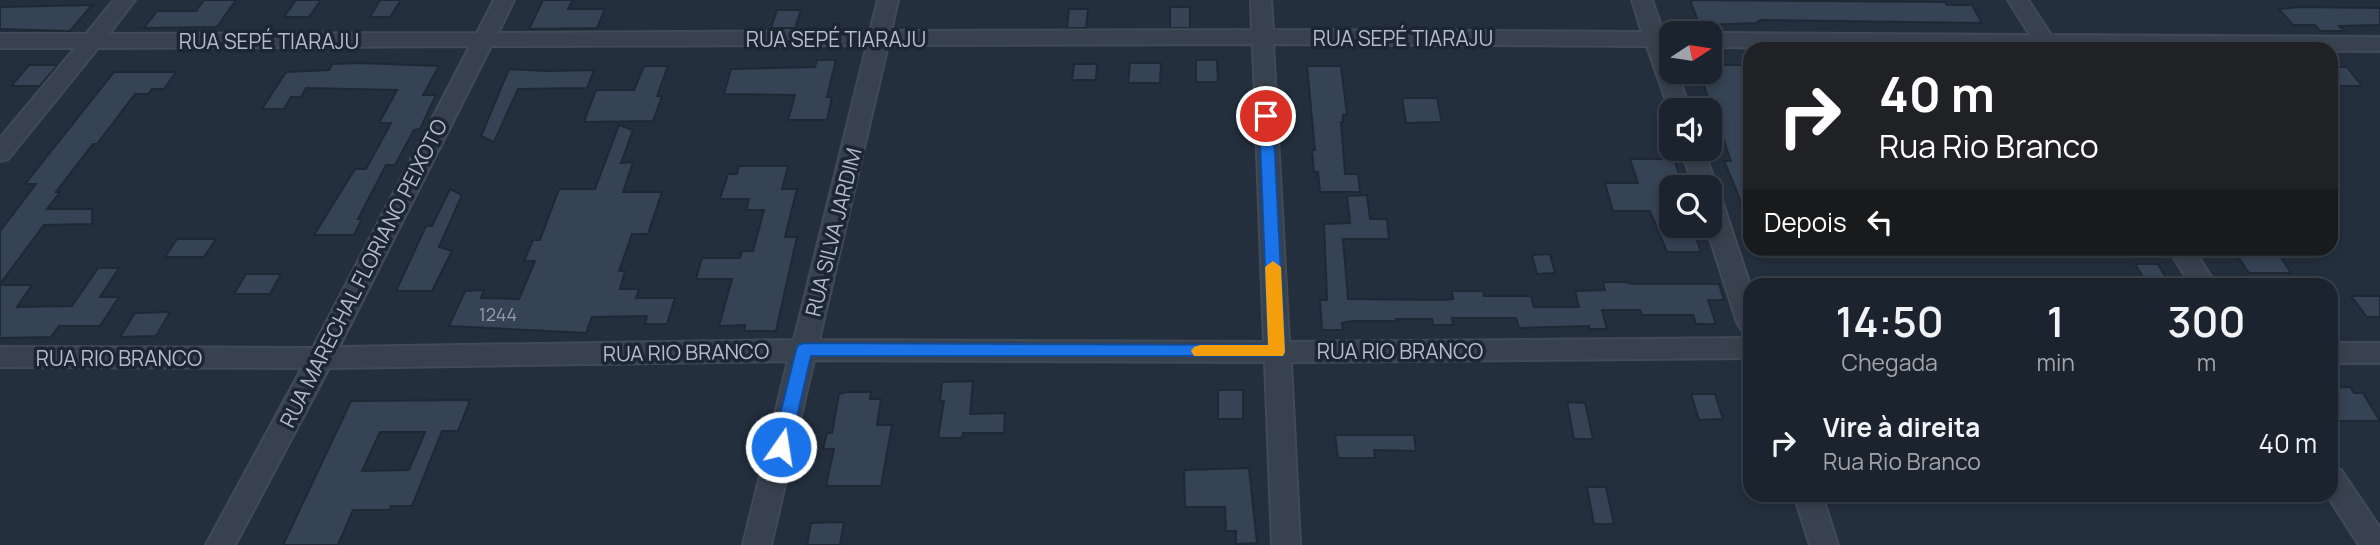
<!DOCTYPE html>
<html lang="pt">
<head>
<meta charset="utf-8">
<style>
  body { margin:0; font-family:Manrope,sans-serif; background:#282f3a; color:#f1f3f6; height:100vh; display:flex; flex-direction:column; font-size:26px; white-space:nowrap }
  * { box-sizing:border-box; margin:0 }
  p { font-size:23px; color:#a0a4aa }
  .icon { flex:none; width:38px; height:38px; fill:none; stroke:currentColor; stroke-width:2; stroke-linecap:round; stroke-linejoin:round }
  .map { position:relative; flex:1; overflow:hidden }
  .side { position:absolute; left:1743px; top:278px; width:595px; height:224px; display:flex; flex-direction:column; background:#1b232e; border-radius:21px; box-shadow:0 4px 10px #0003,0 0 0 2px #39404a }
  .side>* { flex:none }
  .hud { position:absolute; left:1743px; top:42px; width:595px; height:214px; border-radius:21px; box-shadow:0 4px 10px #0003,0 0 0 2px #39404a; background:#202124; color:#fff; overflow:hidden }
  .needle { width:46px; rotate:78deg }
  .controls { position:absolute; left:1659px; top:21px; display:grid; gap:14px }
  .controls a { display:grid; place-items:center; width:63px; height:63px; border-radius:14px; background:#1b232e; box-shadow:0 4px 10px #0003,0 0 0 2px #39404a; font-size:35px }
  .pin { position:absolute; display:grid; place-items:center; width:60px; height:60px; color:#fff; margin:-30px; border:4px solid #fff; border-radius:50%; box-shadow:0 2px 7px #0007 }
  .me { position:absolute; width:77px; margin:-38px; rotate:13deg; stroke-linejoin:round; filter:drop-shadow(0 0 5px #0008) }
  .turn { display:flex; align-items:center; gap:24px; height:147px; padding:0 21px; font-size:32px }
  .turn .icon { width:91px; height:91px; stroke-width:2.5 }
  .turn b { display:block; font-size:49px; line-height:60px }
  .then { display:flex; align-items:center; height:66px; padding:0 21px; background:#0003; gap:14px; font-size:26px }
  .eta { display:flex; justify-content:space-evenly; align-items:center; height:119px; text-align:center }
  .eta b { font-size:42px; font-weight:600; line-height:49px }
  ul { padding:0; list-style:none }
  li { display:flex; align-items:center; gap:21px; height:91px; padding:0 21px }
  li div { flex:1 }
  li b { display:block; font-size:26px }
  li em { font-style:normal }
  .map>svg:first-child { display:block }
</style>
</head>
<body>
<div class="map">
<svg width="2380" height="545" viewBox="0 0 2380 545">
  <rect width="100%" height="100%" fill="#242f3e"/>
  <!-- building -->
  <g fill="#364354" stroke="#1f2835" stroke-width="2" fill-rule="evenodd">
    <polygon points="204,0 236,0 217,27 144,28 157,11 196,11"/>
    <polygon points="296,0 321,0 309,17 284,17"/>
    <polygon points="380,0 401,0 390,17 370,17"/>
    <polygon points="543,0 573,0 568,9 605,9 597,28 529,29"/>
    <polygon points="1690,0 1945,2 1947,5 1972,5 1982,23 1760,20 1756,23 1703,25 1702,21 1698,21"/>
    <polygon points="92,5 70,31 0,29 0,7"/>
    <rect x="1170" y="7" width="20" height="21"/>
    <polygon points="2300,7 2380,8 2380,25 2339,26 2344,31 2320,31 2315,25 2293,25 2279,9"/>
    <polygon points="1069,9 1088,9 1086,28 1067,28"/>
    <polygon points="777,10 801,10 795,28 771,28"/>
    <polygon points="817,60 836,60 827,97 832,97 827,120 788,120 795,95 724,94 731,69 815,67"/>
    <polygon points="1196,60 1217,60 1218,82 1196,82"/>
    <polygon points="359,63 439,66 423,95 436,95 420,129 414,130 395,165 386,165 358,219 362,219 354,235 314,235 355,169 366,169 391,123 379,123 397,90 306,88 301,97 291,97 284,109 262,109 286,72 329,70 332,64"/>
    <polygon points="1130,63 1161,63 1160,83 1128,83"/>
    <polygon points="1074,64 1097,64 1096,80 1072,80"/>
    <polygon points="29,65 58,65 40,86 11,86"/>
    <polygon points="1710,65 1750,65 1750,219 1748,219 1724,161 1731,161 1699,72 1710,72"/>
    <polygon points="644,66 668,66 657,96 662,96 653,121 584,122 596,90 634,90"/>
    <polygon points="1307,66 1341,66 1347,115 1343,115 1343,122 1341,122 1345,174 1358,174 1360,192 1320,192 1318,172 1314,172 1312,150 1315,150"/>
    <polygon points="2331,67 2347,67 2362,86 2339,86 2331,76"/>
    <polygon points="509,69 547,71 594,70 587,88 518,89 494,142 481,136"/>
    <polygon points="114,72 176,72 164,89 152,89 148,94 135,94 97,144 93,144 56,192 60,192 47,209 92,209 92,224 44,225 0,284 0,231 36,184 25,184"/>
    <polygon points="1402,98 1437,98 1442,122 1406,123"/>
    <polygon points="619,125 633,130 621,163 633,162 623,192 662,192 648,234 632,234 619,271 625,271 620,289 639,289 636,298 675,298 667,324 645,324 647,316 592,317 586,333 449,326 465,291 484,290 481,298 519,299 535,261 524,261 533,240 540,240 559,189 595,189"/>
    <polygon points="1630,159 1674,159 1681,180 1672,180 1675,187 1671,187 1671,226 1686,226 1689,235 1695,235 1701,252 1667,252 1650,211 1613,211 1605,183 1638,183"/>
    <polygon points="739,166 788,166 782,189 797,189 785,237 797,237 776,331 744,331 745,325 719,326 732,279 696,279 702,258 740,258 742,251 753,251 764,210 746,210 749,199 720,199 728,174 737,174"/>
    <polygon points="450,189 462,195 439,247 452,251 432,291 396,291 426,226 432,226"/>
    <polygon points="1367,195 1370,219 1387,219 1389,239 1343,239 1348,299 1444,300 1453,299 1452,291 1483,291 1484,296 1531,296 1534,307 1579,307 1575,291 1605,290 1603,282 1625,282 1633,284 1719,284 1724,300 1708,300 1716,324 1696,324 1693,315 1642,315 1640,310 1602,310 1607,329 1589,329 1589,326 1519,328 1516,318 1452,318 1453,325 1433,325 1432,319 1396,319 1397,321 1352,321 1342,323 1343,330 1322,330 1320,300 1327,300 1324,224 1350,223 1347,196"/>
    <polygon points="177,239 216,239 204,257 165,257"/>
    <polygon points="2232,248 2265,248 2271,256 2280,256 2291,273 2249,273"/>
    <polygon points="1550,254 1555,273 1537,274 1532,255"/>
    <polygon points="2135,264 2158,264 2170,285 2148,285"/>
    <polygon points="98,268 119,268 100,297 119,297 100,326 59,326 51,337 0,338 0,285 32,285 17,307 72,306"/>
    <polygon points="246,274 281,274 270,294 234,294"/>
    <polygon points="2351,296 2380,296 2380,317 2367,317"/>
    <polygon points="170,312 156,336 120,337 135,313"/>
    <polygon points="973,381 970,414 1005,413 1004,433 963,433 962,438 938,438 944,401 940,401 942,382"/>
    <polygon points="2350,387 2354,393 2363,393 2380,421 2340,421 2331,407 2331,388"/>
    <rect x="1218" y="390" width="25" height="29"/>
    <polygon points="847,392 871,392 870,399 881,399 877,425 892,425 881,486 826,486 834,449 823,449 827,433 832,433 839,394"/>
    <polygon points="1691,394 1715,394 1723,419 1699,420"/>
    <path d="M470,400L458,431H442L412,506H391L390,510H353L338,545H283L351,401ZM380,432H425L409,470L362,471Z"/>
    <polygon points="1567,402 1585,403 1593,439 1574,439"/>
    <polygon points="1335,435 1414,435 1416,451 1374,450 1375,458 1338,458"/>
    <polygon points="1249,468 1257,543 1236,544 1236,531 1226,531 1225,507 1185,507 1184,470"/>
    <polygon points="1587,487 1606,487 1614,524 1594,524"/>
    <polygon points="844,522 840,545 807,545 811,523"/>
  </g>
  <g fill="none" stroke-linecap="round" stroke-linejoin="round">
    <!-- minor casing -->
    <g stroke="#414a57" stroke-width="4">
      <g id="minor">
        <path d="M114,0H135L109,34L477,33L494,0H514L498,33L870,31L878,0H898L891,31L1252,30L1251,0H1271L1273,30L1642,32L1632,0H1652L1663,32L1675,33H1671V46H1668L1671,72H1677L1690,110H1671V115L1647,46L1273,44L1289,342L1750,338V358L1291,362L1300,545H1272L1265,362L814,360L771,545H743L788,361L329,368L235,545H206L302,368L0,367V347L313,348L470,46L98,48L8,159L0,161V138L75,48H0V34H86ZM1253,44L1264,342L819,340L888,45ZM867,45L794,340L339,347L491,46Z"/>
        <polygon points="2008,0 2028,0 2051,35 2380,37 2380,51 1710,47 1710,33 2030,35"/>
        <polygon points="1681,149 1703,149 1717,187 1712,193 1718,195 1722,201 1750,285 1750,332 1741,329 1737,322 1706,226 1710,226 1710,187 1694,187"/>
        <polygon points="2168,248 2193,248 2216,285 2191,285"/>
        <rect x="2331" y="343" width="49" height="20"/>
        <polygon points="2331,466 2341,470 2380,528 2380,545 2359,545 2327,495 2331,495"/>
        <polygon points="1794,495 1822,495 1838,545 1810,545"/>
      </g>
    </g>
    <!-- minor -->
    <use href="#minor" fill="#38414e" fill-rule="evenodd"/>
  </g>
  <!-- route -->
  <polygon fill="#1a73e8" stroke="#114b97" stroke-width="2" points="1266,111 1273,116 1285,352 1283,356 811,356 790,447 787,453 781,455 774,453 772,447 796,350 798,345 804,343 1268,345 1259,116"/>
  <!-- slow -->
  <polygon fill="#f59e0b" points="1273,261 1281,267 1285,352 1283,356 1194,356 1191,351 1194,347 1200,345 1268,345 1265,267"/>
  <g text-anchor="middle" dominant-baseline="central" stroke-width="7" stroke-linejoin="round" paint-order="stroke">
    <!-- number labels -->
    <g font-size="18" fill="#929caa">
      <text x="498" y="314">1244</text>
    </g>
    <!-- street labels -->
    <g font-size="21" fill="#b4bcc9" stroke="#1d2633">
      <text x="1403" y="38">RUA SEPÉ TIARAJU</text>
      <text x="836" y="39">RUA SEPÉ TIARAJU</text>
      <text x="269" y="41">RUA SEPÉ TIARAJU</text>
      <text transform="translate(833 232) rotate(-76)">RUA SILVA JARDIM</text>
      <text transform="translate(363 273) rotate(-63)">RUA MARECHAL FLORIANO PEIXOTO</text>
      <text x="1400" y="351">RUA RIO BRANCO</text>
      <text transform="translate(686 352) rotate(-1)">RUA RIO BRANCO</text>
      <text x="119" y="358">RUA RIO BRANCO</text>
    </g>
  </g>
</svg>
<div class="controls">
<a><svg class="needle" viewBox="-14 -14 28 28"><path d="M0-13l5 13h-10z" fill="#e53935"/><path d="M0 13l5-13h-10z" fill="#a0a4aa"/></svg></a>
<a><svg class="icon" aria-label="sound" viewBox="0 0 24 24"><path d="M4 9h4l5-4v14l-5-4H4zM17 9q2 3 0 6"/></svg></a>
<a><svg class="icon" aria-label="search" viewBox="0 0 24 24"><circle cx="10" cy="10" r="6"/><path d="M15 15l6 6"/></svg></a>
</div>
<div class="pin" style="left:1266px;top:116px;background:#d93025"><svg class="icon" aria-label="arrive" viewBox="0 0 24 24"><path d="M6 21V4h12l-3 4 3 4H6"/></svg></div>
<svg class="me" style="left:781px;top:447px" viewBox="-20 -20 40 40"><circle r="17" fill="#1a73e8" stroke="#fff" stroke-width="3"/><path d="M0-11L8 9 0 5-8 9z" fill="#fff"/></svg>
<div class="hud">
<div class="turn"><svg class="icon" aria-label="right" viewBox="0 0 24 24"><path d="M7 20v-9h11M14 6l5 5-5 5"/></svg><div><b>40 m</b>Rua Rio Branco</div></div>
<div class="then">Depois<svg class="icon" aria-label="left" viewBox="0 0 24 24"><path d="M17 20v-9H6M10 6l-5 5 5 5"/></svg></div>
</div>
<section class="side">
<div class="eta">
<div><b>14:50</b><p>Chegada</p></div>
<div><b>1</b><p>min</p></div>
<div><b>300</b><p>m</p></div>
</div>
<ul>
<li><svg class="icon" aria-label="right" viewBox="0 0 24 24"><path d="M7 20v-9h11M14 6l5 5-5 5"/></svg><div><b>Vire à direita</b><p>Rua Rio Branco</p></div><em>40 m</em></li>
</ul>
</section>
</div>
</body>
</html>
